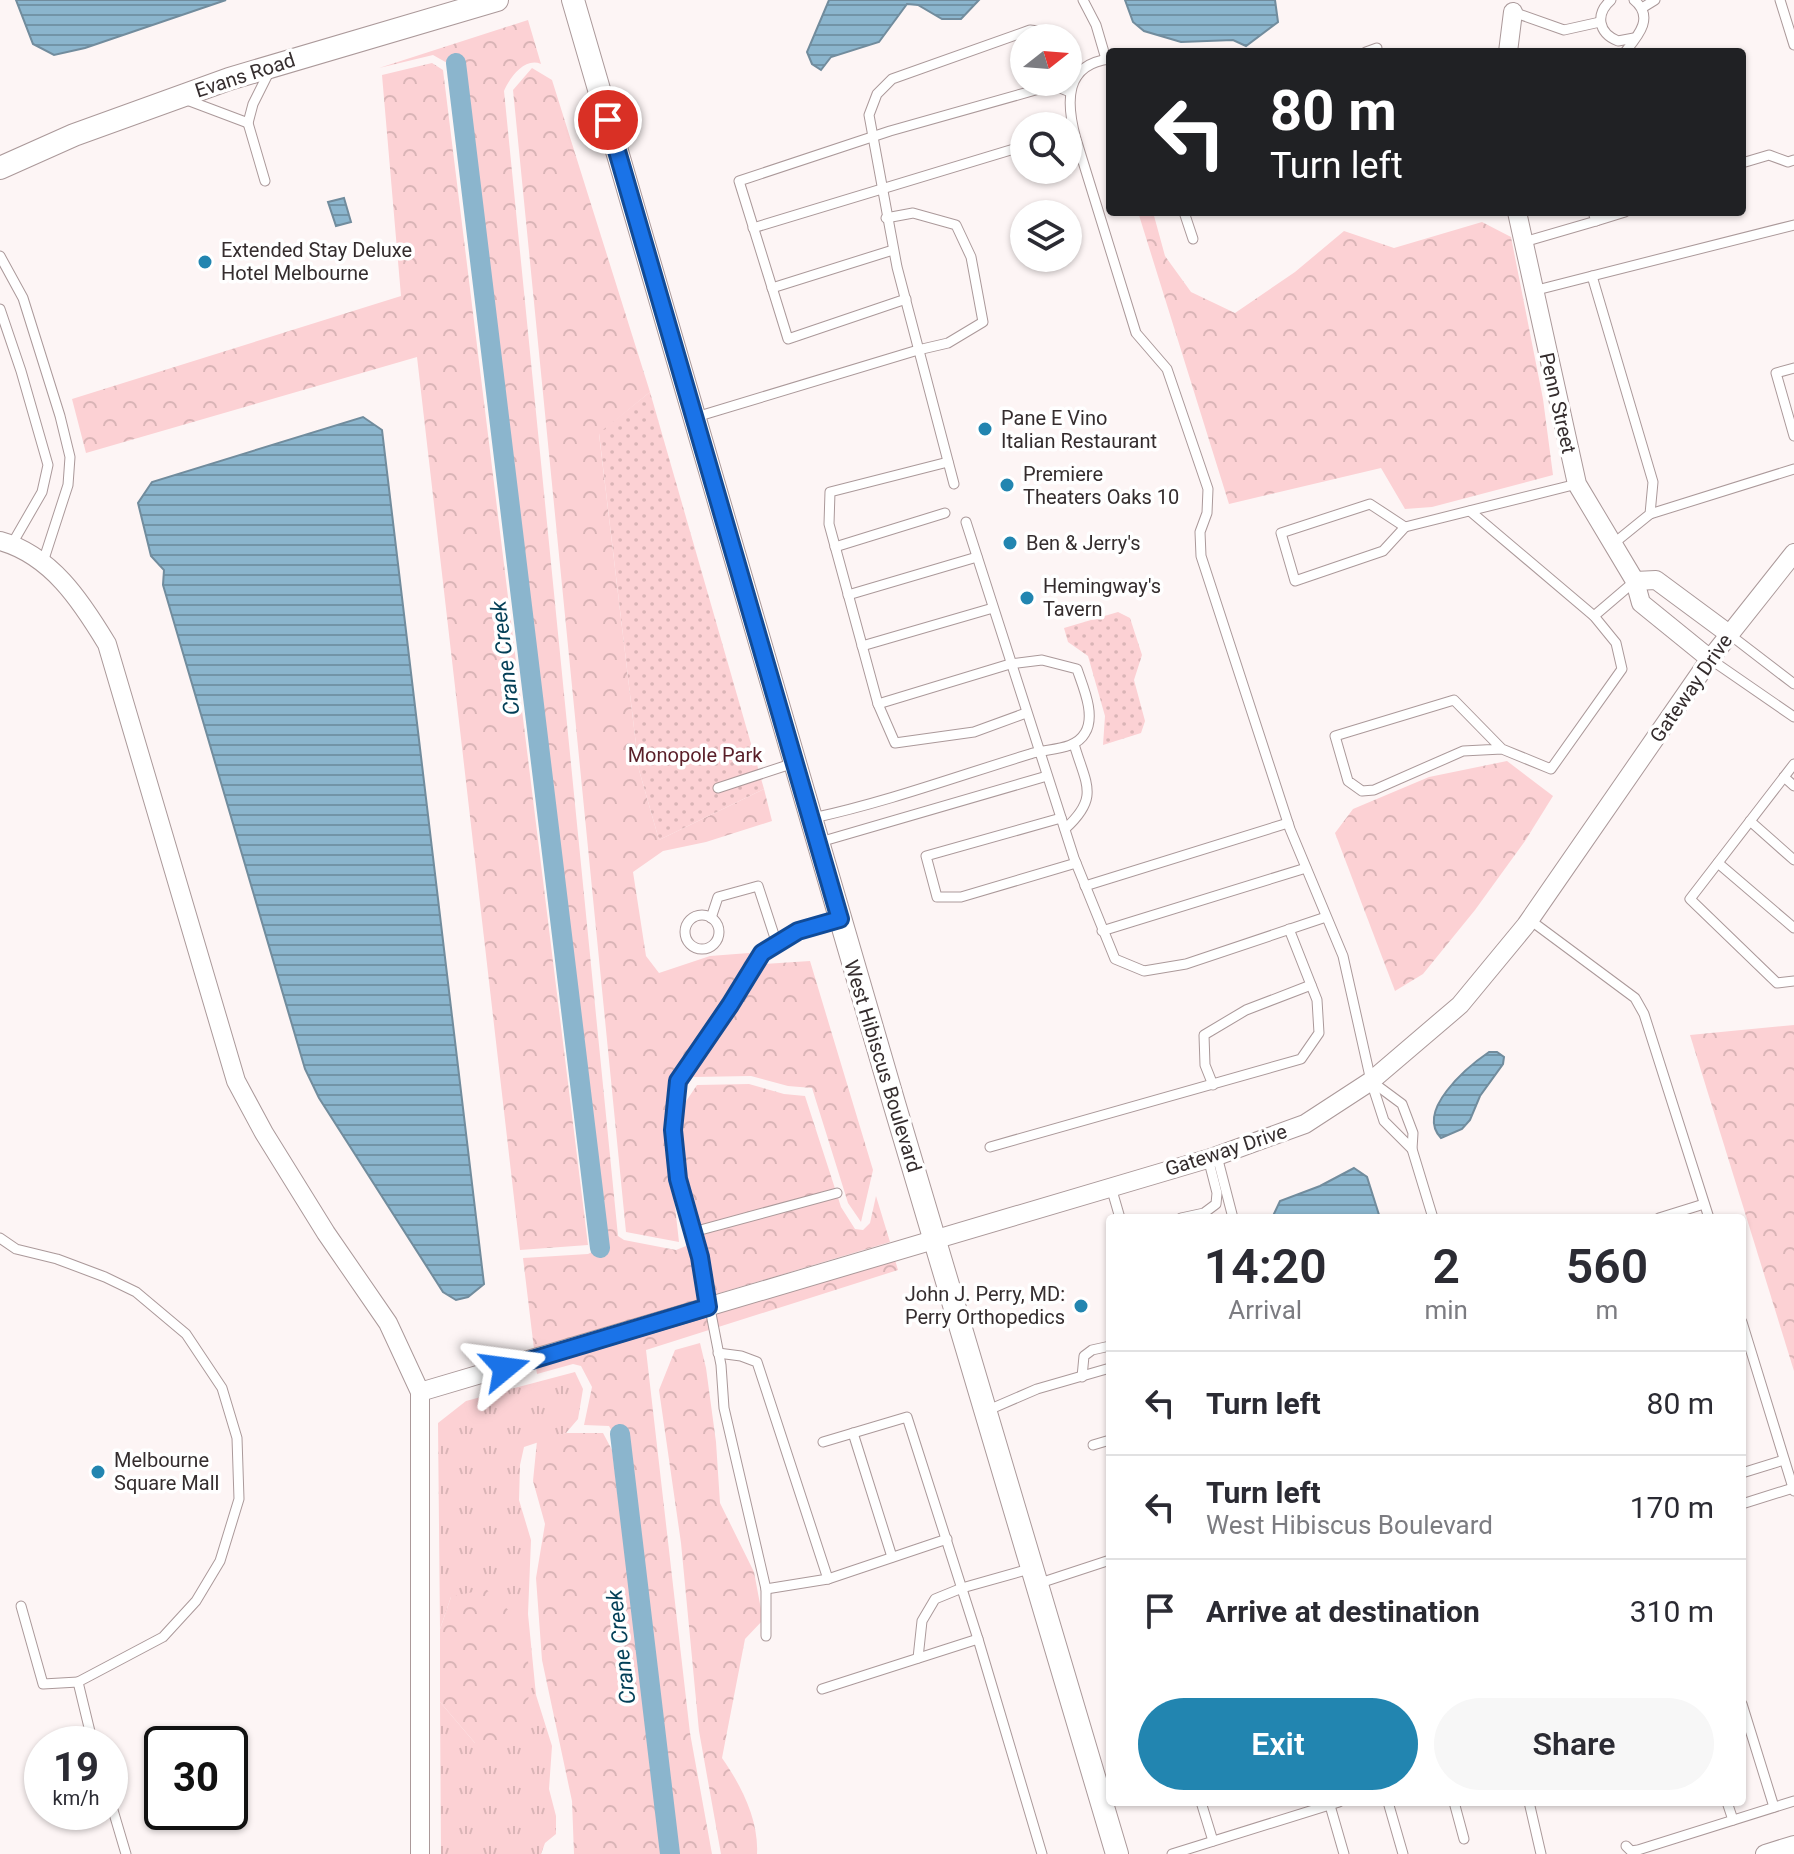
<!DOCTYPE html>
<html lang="en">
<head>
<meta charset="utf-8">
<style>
  body { margin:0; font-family:Roboto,sans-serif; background:#f7f7f7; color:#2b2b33; height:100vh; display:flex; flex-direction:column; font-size:30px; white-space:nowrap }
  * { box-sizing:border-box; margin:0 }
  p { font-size:26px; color:#7c7c81 }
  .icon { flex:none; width:44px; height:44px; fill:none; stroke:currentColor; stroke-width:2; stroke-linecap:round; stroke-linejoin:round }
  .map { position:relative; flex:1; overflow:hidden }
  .details { position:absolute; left:1106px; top:1214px; width:640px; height:592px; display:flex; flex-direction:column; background:#fff; border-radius:8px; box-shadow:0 2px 6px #0004 }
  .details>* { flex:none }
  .guide { position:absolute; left:1106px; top:48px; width:640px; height:168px; border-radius:8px; box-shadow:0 2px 6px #0004; background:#202124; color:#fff; overflow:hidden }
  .needle { width:52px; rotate:73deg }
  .buttons { position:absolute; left:1010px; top:24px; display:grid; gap:16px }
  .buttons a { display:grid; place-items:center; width:72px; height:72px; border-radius:50%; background:#fff; box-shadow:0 2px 6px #0004; font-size:40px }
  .speed { position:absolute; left:24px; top:1726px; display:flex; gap:16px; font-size:40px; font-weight:700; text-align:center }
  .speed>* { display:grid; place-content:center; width:104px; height:104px; border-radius:50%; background:#fff; box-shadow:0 2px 6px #0004; line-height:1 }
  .speed small { font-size:20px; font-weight:400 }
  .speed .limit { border:4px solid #111; border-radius:12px; background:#fff; color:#111 }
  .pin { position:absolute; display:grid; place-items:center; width:68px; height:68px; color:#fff; margin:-34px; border:4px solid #fff; border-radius:50%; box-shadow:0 2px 8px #0007 }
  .me { position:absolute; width:88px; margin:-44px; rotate:74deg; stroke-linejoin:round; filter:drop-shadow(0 0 6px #0008) }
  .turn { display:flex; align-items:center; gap:28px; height:168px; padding:0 32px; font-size:36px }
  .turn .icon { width:104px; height:104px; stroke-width:2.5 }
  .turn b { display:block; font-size:56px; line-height:68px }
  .eta { display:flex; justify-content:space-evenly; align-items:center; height:136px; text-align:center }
  .eta b { font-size:48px; font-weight:600; line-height:56px }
  .action { display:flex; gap:16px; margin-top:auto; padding:16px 32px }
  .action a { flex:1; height:92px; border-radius:48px; background:#2285b0; color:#fff; font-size:32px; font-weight:600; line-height:92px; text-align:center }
  .action a+a { background:#f7f7f7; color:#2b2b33 }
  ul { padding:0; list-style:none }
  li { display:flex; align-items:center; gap:24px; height:104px; padding:0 32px; border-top:2px solid #e1e1e2 }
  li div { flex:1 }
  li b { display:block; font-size:30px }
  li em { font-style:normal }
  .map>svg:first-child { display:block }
</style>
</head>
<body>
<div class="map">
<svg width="1794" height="1854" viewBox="0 0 1794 1854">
  <defs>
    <pattern id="grass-tufts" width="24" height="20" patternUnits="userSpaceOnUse" patternTransform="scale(2)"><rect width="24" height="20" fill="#fcd1d4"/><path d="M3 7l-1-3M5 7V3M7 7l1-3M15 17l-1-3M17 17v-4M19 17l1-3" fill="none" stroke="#d9b4b6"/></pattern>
    <pattern id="forest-crowns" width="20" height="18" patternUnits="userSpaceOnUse" patternTransform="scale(2)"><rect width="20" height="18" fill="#fcd1d4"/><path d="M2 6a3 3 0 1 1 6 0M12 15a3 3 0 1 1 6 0" fill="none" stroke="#d9b4b6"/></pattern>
    <pattern id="park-dots" width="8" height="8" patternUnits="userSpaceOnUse" patternTransform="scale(2)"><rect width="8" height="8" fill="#fcd1d4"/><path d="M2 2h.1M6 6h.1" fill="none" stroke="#d9b4b6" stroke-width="1.8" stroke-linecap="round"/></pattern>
    <pattern id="water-rules" width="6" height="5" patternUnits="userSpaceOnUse" patternTransform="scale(2)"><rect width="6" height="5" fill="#8bb5cd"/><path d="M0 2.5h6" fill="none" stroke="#7294a7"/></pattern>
  </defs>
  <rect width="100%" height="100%" fill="#fdf5f5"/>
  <!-- grass -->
  <polygon fill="url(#grass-tufts)" points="575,1372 583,1389 578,1419 566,1433 524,1447 520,1465 519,1500 531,1540 528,1614 536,1695 552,1746 549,1789 556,1816 556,1834 545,1843 541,1854 441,1854 440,1702 475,1743 451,1597 440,1629 438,1423 466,1401"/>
  <!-- forest -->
  <g fill="url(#forest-crowns)">
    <path d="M528,20L541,64C525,57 510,77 504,91L618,1236L624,1240L676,1250L686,1246L674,1119L697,1085L749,1084L784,1094L805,1096L841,1207L855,1229L863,1230L870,1223L876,1196L890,1242L534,1349L523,1258L588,1254L594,1251L597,1244L452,69L449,64L433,55L379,68Z"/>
    <polygon points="432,63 443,70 588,1245 520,1250 417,357 86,453 72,399 401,296 382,75"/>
    <polygon points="532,68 552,80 650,392 599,434 639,770 659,840 764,789 772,821 706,842 663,851 633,872 646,956 659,973 710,956 749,953 764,964 810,961 873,1170 861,1222 848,1203 812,1088 788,1086 751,1076 693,1077 665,1118 679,1242 626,1232 513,90"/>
    <polygon points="1138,212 1153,212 1165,256 1191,292 1235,313 1295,272 1344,231 1394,248 1482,222 1511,237 1543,399 1553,475 1432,507 1405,509 1381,468 1229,504"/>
    <polygon points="1507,761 1553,796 1525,841 1475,910 1423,974 1395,991 1335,833 1353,809 1429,777"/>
    <polygon points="1794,1025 1794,1371 1690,1035"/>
    <polygon points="895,1260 898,1270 646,1350 690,1733 712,1854 673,1854 621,1448 609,1426 584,1425 592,1387 581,1366 573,1364 537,1374 536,1368"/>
    <path d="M700,1343L706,1368L716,1442L720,1503L754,1572L763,1620L745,1639L722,1758C741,1785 759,1820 757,1854H721L699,1731L681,1543L659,1390L675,1350Z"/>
    <polygon points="566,1433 603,1433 612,1450 664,1854 574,1854 572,1801 542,1660 536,1578 545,1524 533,1481 537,1441"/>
    <polygon points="486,1589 519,1620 528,1656 529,1696 520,1728 502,1744 475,1743 440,1702 440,1629 451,1597"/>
  </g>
  <!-- park -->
  <g fill="url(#park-dots)">
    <polygon points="650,392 764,789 659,840 639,770 599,433"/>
    <polygon points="1118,612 1130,618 1142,655 1134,680 1145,721 1141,733 1103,745 1105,716 1088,656 1068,642 1064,628"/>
  </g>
  <!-- water -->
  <g fill="url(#water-rules)" stroke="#718c9d" stroke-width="2">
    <polygon points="16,0 226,0 85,48 54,55 33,44"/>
    <polygon points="829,0 979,0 961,19 942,19 918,5 907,4 879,42 831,57 821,70 812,64 807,52"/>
    <polygon points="1125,0 1275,0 1278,22 1246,46 1233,40 1181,42 1144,31 1133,22"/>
    <polygon points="344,198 351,222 336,226 328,202"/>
    <polygon points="363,417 382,430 484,1284 468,1297 456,1300 443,1292 319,1098 305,1069 163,585 164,570 151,556 138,503 152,482"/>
    <path d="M1489,1052H1497L1504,1057L1503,1064L1480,1096L1470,1120L1462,1129L1441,1138C1415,1111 1467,1067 1489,1052Z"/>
    <polygon points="1354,1168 1367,1177 1380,1218 1272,1218 1280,1201 1320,1186"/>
  </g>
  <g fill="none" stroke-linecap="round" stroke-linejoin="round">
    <!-- canal -->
    <g stroke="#8bb5cd" stroke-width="20">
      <polyline points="456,63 600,1248"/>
      <polyline points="620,1434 670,1854"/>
    </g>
    <!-- service casing -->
    <g stroke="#ab999a" stroke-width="11">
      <g id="service">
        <polyline points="1083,0 1096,25 1106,59"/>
        <path d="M1611,0C1595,14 1598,33 1618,41L1634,38"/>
        <polyline points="1780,0 1794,45"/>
        <polyline points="1642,8 1655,0"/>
        <polyline points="1513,12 1564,30 1600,22"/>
        <polyline points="1366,52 1377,48"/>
        <path d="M1625,52C1638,36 1655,17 1634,0"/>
        <path d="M1110,59C1064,64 1066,103 1076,139L1136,333L1167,369L1208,489L1207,513L1200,532L1201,556L1290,829L1343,956L1371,1081L1384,1121L1412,1149"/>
        <polyline points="1068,66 1077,76"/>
        <polyline points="187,100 248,123 253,104 269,72"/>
        <polyline points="248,123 265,181"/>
        <polyline points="1742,163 1769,155 1788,162 1794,160"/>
        <polyline points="1184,212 1193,239"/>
        <polyline points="1596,221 1625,212"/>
        <polyline points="753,228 1024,146"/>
        <polyline points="1524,242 1596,221 1593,212"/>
        <polyline points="0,256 23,298 60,416 70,457 68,485 43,562"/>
        <polyline points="1592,276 1794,225"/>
        <polyline points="772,288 893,250"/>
        <polyline points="1533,291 1592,276 1653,482 1650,514 1613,544"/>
        <polyline points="906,299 788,339 739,181 890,131 1039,89 1055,86 1070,92"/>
        <polyline points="0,309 21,371 48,465 42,492 12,544"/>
        <polyline points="1794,368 1776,373 1794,436"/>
        <polyline points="696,417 918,350 948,343 983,322 971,257 956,225 913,213 886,218"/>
        <polyline points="948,462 830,492 829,524 878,704 895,743 974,732 1026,713"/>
        <polyline points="954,484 897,267 869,115 877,94 892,79 1030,30 1047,32 1050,38"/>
        <polygon points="1370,504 1405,527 1383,551 1295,581 1281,533"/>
        <polyline points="1470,511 1594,616 1616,643 1622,669 1551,769 1502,749 1454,700 1335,736 1348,781 1362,791 1374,790 1463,751 1502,749"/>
        <polyline points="1650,514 1794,469"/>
        <polyline points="966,522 1074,858 1115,959 1144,971 1186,964 1326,917"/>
        <polyline points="1405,527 1577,484"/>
        <polyline points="835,547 945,513"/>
        <polyline points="848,595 977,557"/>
        <polyline points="1594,616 1635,581"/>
        <polyline points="1729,634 1794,684"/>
        <polyline points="862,646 993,608"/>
        <polyline points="1710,659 1794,717"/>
        <polyline points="1794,764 1690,899 1777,983 1794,981"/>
        <polyline points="1784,777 1794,786"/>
        <polyline points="718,788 794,763"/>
        <path d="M813,818C887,802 958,776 1030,754C1047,748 1075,751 1085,733C1096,715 1083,687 1077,669L1042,660L1010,664L878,704"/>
        <polyline points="1061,818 926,856 937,897 961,897 1076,863"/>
        <polyline points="1750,821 1794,860"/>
        <path d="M1065,829C1100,797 1086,785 1074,744"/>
        <polyline points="820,842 1047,776"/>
        <polyline points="1718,863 1794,928"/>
        <polyline points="1085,886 1288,823"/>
        <circle cx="702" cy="932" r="17"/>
        <polyline points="711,918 718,897 758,886 777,944"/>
        <polyline points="1530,920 1635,998 1644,1014 1709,1218"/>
        <polyline points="1102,931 1306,868"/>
        <polyline points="1371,1081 1402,1104 1413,1133 1412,1149 1433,1218"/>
        <polyline points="1213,1085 1205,1065 1204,1035 1246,1010 1311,985"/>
        <polyline points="990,1147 1301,1059 1319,1033 1317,1000 1289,929"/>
        <polyline points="1217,1156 1233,1218"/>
        <polyline points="1111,1187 1120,1218"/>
        <polyline points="1181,1218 1204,1213 1216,1204 1217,1193 1208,1158"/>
        <polyline points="1659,1218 1704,1204"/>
        <polyline points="693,1232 837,1193"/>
        <polyline points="0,1238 16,1249 57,1259 105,1277 136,1292 186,1334 222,1388 237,1438 239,1499 220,1561 196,1601 163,1637 78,1682 93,1744"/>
        <polyline points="1742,1322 1794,1491"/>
        <polyline points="718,1353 741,1356 757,1362 828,1579"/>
        <polyline points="1082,1377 1084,1356 1092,1350 1110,1346"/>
        <polyline points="986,1411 1037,1389 1110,1368"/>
        <polyline points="853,1433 892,1557"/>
        <polyline points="823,1442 907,1417 978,1639 1042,1854"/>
        <polyline points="1093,1445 1110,1440"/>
        <polyline points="1742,1473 1784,1460"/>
        <polyline points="1742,1504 1793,1488"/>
        <polyline points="1037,1584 1110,1560"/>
        <polyline points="766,1589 828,1579 947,1539"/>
        <polyline points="21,1606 43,1684 78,1682"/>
        <polyline points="766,1636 766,1589 724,1408 721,1365 700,1257 678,1179 673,1130 678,1081 730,1005 762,953 798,931 840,919"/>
        <polyline points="918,1658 922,1621 935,1599 962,1588 1033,1568"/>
        <polyline points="822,1689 978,1639"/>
        <polyline points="1742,1704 1774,1807"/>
        <polyline points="110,1800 126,1854"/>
        <polyline points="1201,1802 1213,1841"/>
        <polyline points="1329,1802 1344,1854"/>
        <polyline points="1388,1802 1403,1854"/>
        <polyline points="1454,1802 1464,1839"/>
        <polyline points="1529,1802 1541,1854"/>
        <polyline points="1727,1802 1733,1820"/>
        <polyline points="1626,1846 1631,1851 1638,1850 1794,1801"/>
        <polyline points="1172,1854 1339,1802"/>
      </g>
    </g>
    <!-- minor casing -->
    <g stroke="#ab999a" stroke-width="20">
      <g id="minor">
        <polyline points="1508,52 1513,12"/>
        <polyline points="1517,212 1577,484 1635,581 1641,603 1710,659"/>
        <path d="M0,541C51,555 81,601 107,644L236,1081L264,1133L326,1233L388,1323L420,1392V1854"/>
        <polyline points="1635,581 1656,580 1729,634"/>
        <polyline points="420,1392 1214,1157 1305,1124 1371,1081 1460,1005 1526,925 1710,659 1794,553"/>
        <polyline points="1765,1854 1794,1845"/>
      </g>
    </g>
    <!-- tertiary casing -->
    <g stroke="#ab999a" stroke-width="24">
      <g id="tertiary">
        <polyline points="573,0 894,1103 1117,1854"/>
        <polyline points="0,168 74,135 229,79 497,0"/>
      </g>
    </g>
    <!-- service -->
    <use href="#service" stroke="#fff" stroke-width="9"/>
    <!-- minor -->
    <use href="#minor" stroke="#fff" stroke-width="18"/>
    <!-- tertiary -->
    <use href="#tertiary" stroke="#fff" stroke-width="22"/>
  </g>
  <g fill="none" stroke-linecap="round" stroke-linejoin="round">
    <!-- route casing -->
    <g stroke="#114b97" stroke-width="20">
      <polyline id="route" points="505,1368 708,1307 700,1257 678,1179 673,1130 678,1081 730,1005 762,953 798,931 840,919 608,120"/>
    </g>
    <!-- route -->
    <use href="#route" stroke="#1a73e8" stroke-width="14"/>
  </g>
  <!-- markers -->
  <g fill="#2285b0" stroke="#fff" stroke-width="3">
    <circle cx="205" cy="262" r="8"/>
    <circle cx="985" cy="429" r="8"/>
    <circle cx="1007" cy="485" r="8"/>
    <circle cx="1010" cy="543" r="8"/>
    <circle cx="1027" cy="598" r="8"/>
    <circle cx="1081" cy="1306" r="8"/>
    <circle cx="98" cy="1472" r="8"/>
  </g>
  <g text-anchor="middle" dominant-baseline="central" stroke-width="7" stroke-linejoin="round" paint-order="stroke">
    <!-- street labels -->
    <g font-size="20" fill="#352d2e" stroke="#fff">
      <text transform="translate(245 75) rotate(-18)">Evans Road</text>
      <text transform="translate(1558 403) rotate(77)">Penn Street</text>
      <text transform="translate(1691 688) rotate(-55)">Gateway Drive</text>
      <text transform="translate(883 1066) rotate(73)">West Hibiscus Boulevard</text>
      <text transform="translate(1226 1150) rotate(-18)">Gateway Drive</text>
    </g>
    <!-- poi labels -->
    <g font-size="20" fill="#352d2e" stroke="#fff" text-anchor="start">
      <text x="221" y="250">Extended Stay Deluxe<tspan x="221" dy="23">Hotel Melbourne</tspan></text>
      <text x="1001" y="418">Pane E Vino<tspan x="1001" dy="23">Italian Restaurant</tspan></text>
      <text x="1023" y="474">Premiere<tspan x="1023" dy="23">Theaters Oaks 10</tspan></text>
      <text x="1026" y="543">Ben &amp; Jerry's</text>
      <text x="1043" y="586">Hemingway's<tspan x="1043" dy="23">Tavern</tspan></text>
      <text x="1065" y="1294" text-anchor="end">John J. Perry, MD:<tspan x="1065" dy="23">Perry Orthopedics</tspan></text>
      <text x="114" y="1460">Melbourne<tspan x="114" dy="23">Square Mall</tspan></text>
    </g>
    <!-- park labels -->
    <g font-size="20" fill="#591e28" stroke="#fff">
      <text x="695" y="755">Monopole Park</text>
    </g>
    <!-- water labels -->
    <g font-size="22" font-style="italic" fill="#033f57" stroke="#fff">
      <text transform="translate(505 658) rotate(-97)">Crane Creek</text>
      <text transform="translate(621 1647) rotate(-97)">Crane Creek</text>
    </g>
  </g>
</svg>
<div class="buttons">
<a><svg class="needle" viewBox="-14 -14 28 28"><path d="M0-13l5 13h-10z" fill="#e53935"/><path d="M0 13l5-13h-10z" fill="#7c7c81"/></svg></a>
<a><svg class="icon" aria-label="search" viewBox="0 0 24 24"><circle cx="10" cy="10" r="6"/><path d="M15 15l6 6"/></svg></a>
<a><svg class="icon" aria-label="layers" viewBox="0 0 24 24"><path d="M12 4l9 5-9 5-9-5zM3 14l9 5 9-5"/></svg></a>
</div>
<div class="speed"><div>19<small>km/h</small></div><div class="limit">30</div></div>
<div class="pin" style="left:608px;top:120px;background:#d93025"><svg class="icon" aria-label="arrive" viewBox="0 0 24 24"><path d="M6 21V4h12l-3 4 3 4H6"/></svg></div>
<svg class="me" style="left:505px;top:1368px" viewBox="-20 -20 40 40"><path d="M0-17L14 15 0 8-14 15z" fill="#1a73e8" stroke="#fff" stroke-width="4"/></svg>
<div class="guide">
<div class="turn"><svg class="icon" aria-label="left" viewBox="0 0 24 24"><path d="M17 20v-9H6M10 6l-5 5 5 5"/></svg><div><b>80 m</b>Turn left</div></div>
</div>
<section class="details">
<div class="eta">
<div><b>14:20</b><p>Arrival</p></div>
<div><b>2</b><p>min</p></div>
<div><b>560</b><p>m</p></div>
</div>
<ul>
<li><svg class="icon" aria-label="left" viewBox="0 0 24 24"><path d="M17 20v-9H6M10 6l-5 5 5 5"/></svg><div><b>Turn left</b></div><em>80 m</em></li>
<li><svg class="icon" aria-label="left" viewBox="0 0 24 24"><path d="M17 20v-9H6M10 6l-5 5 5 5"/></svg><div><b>Turn left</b><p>West Hibiscus Boulevard</p></div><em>170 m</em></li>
<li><svg class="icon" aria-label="arrive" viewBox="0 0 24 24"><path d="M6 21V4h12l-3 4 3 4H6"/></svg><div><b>Arrive at destination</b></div><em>310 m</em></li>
</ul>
<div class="action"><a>Exit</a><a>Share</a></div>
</section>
</div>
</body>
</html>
